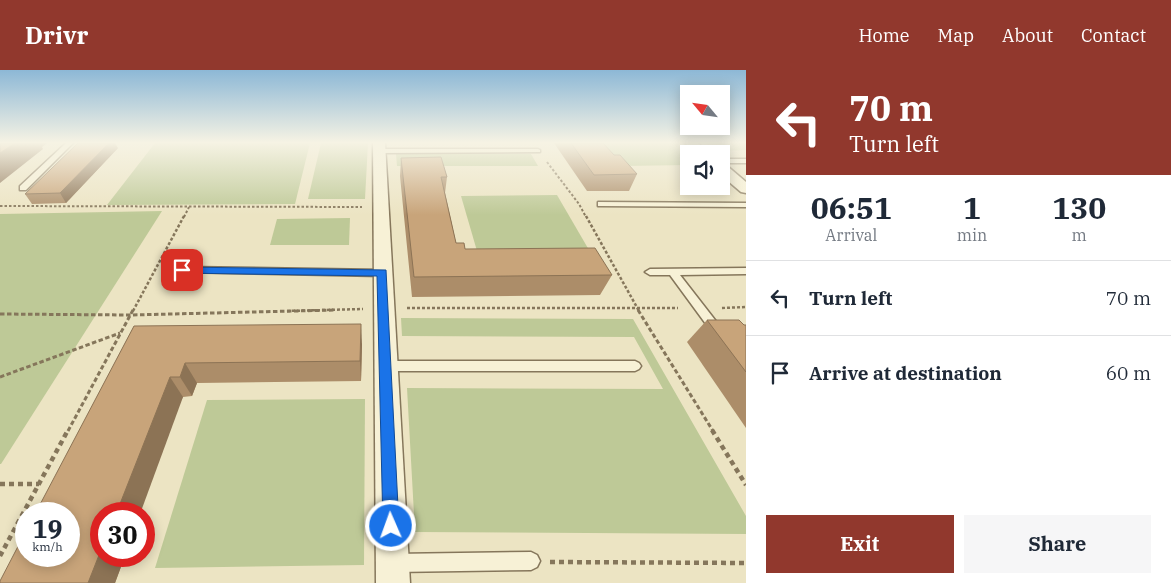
<!DOCTYPE html>
<html lang="en">
<head>
<meta charset="utf-8">
<style>
  body { margin:0; font-family:"IBM Plex Serif",serif; background:#f6f6f7; color:#1f2937; height:100vh; display:flex; flex-direction:column; font-size:19px; white-space:nowrap }
  * { box-sizing:border-box; margin:0 }
  p { font-size:16px; color:#747a83 }
  .icon { flex:none; width:28px; height:28px; fill:none; stroke:currentColor; stroke-width:2; stroke-linecap:round; stroke-linejoin:round }
  .map { position:relative; flex:1; overflow:hidden }
  .sheet { display:flex; flex-direction:column; background:#fff; width:425px }
  .sheet>* { flex:none }
  .guide { background:#91382d; color:#fff; overflow:hidden }
  .needle { width:32px; rotate:299deg }
  .controls { position:absolute; left:680px; top:15px; display:grid; gap:10px }
  .controls a { display:grid; place-items:center; width:50px; height:50px; border-radius:0px; background:#fff; box-shadow:0 2px 12px #0003; font-size:25px }
  .speed { position:absolute; left:15px; top:432px; display:flex; gap:10px; font-size:25px; font-weight:700; text-align:center }
  .speed>* { display:grid; place-content:center; width:65px; height:65px; border-radius:50%; background:#fff; box-shadow:0 2px 12px #0003; line-height:1 }
  .speed small { font-size:12px; font-weight:400 }
  .speed .limit { border:8px solid #d22; background:#fff; color:#111 }
  .pin { position:absolute; display:grid; place-items:center; width:42px; height:42px; color:#fff; margin:-21px; border-radius:10px; box-shadow:0 2px 8px #0006 }
  .me { position:absolute; width:55px; margin:-28px; rotate:358deg; stroke-linejoin:round; filter:drop-shadow(0 0 4px #0008) }
  .turn { display:flex; align-items:center; gap:18px; height:105px; padding:0 20px; font-size:22px }
  .turn .icon { width:65px; height:65px; stroke-width:2.5 }
  .turn b { display:block; font-size:35px; line-height:42px }
  .eta { display:flex; justify-content:space-evenly; align-items:center; height:85px; text-align:center }
  .eta b { font-size:30px; font-weight:700; line-height:35px }
  .action { display:flex; gap:10px; margin-top:auto; padding:10px 20px }
  .action a { flex:1; height:58px; border-radius:0px; background:#91382d; color:#fff; font-size:20px; font-weight:700; line-height:58px; text-align:center }
  .action a+a { background:#f6f6f7; color:#1f2937 }
  ul { padding:0; list-style:none }
  li { display:flex; align-items:center; gap:15px; height:75px; padding:0 20px; border-top:1px solid #e0e1e3 }
  li div { flex:1 }
  li b { display:block; font-size:19px }
  li em { font-style:normal }
  header { display:flex; align-items:center; gap:30px; box-sizing:border-box; height:70px; padding:0 25px; background:#91382d; color:#fff }
  header strong { font-size:24px }
  nav { display:flex; gap:28px; margin-inline-start:auto; font-size:18px }
  main { display:flex; flex:1; min-height:0 }
  .map>svg:first-child { display:block }
</style>
</head>
<body>
<header>
<strong>Drivr</strong>
<nav><a>Home</a><a>Map</a><a>About</a><a>Contact</a></nav>
</header>
<main>
<div class="map">
<svg width="746" height="513" viewBox="0 0 746 513">
  <rect width="100%" height="100%" fill="#ece4c3"/>
  <!-- green -->
  <g fill="#bec997">
    <polygon points="155,73 310,73 295,134 107,135"/>
    <polygon points="321,73 368,73 365,129 308,129"/>
    <polygon points="601,73 677,73 690,84 689,95 621,96"/>
    <polygon points="705,73 746,73 746,80 715,81"/>
    <polygon points="396,84 531,84 538,96 397,96"/>
    <polygon points="557,125 589,180 477,181 461,126"/>
    <polygon points="162,141 1,394 0,394 0,144"/>
    <polygon points="350,148 349,175 270,175 277,149"/>
    <polygon points="401,248 633,249 746,446 746,464 415,462 407,318 663,319 634,267 402,266"/>
    <polygon points="365,329 364,495 155,498 207,330"/>
  </g>
  <g fill="none" stroke-linecap="round" stroke-linejoin="round">
    <!-- service casing -->
    <g stroke="#85765b" stroke-width="3">
      <g id="service">
        <polygon points="66,73 73,73 26,120 20,120 20,116"/>
        <polygon points="538,79 540,80 540,82 379,83 376,81 379,79"/>
        <rect x="721" y="89" width="25" height="4"/>
        <polygon points="598,132 746,133 746,137 601,136 598,136"/>
        <polygon points="182,197 382,200 387,203 382,206 179,202 177,200 179,198"/>
        <polygon points="746,198 746,204 680,205 722,259 724,262 722,265 714,265 670,205 650,205 645,202 650,199"/>
        <polygon points="386,291 635,291 639,293 641,296 639,299 635,301 386,301 382,299 380,296 382,293"/>
        <polygon points="531,482 537,485 540,491 537,497 531,500 394,502 388,499 385,493 388,487 394,484"/>
      </g>
    </g>
    <!-- minor casing -->
    <g stroke="#85765b" stroke-width="3">
      <g id="minor">
        <polygon points="373,73 385,73 410,513 376,513"/>
        <polygon points="685,73 698,73 710,84 696,84"/>
        <polygon points="721,94 726,95 746,112 746,123 741,122 721,105"/>
      </g>
    </g>
    <!-- path-far3 -->
    <g stroke="#85765b" stroke-width="2" stroke-dasharray="2.5 2" stroke-linecap="butt">
      <polyline points="547,92 579,134 586,147"/>
      <polyline points="0,136 362,137"/>
      <polyline points="184,147 189,137"/>
    </g>
    <!-- path-far2 -->
    <g stroke="#85765b" stroke-width="2.5" stroke-dasharray="3 2" stroke-linecap="butt">
      <polyline points="586,146 639,241"/>
      <polyline points="407,238 678,238"/>
      <polyline points="722,238 746,237"/>
      <polyline points="133,241 184,146"/>
      <polyline points="287,241 363,239"/>
    </g>
    <!-- path-far1 -->
    <g stroke="#85765b" stroke-width="3" stroke-dasharray="4.5 2.5" stroke-linecap="butt">
      <polyline points="638,240 713,361"/>
      <polyline points="0,244 130,245 335,240"/>
      <polyline points="0,307 120,263"/>
      <polyline points="68,361 133,240"/>
    </g>
    <!-- path -->
    <g stroke="#85765b" stroke-width="4.5" stroke-dasharray="5 4" stroke-linecap="butt">
      <polyline points="712,360 746,415"/>
      <polyline points="0,414 39,414"/>
      <polyline points="0,486 68,360"/>
      <polyline points="550,492 746,493"/>
    </g>
    <!-- service -->
    <use href="#service" fill="#f7f1d6" fill-rule="evenodd"/>
    <!-- minor -->
    <use href="#minor" fill="#f7f1d6" fill-rule="evenodd"/>
  </g>
  <!-- wall -->
  <g fill="#ac8d69">
    <polygon points="554,73 603,73 614,85 637,104 629,121 587,121"/>
    <polygon points="118,78 66,133 32,134 25,124"/>
    <polygon points="401,88 447,107 445,123 456,173 465,179 612,205 600,225 412,227 400,106"/>
    <polygon points="707,250 746,255 746,358 687,272"/>
    <polygon points="134,256 362,274 361,311 197,313 192,326 183,327 101,486 125,486 115,513 0,513"/>
  </g>
  <!-- shaded-wall -->
  <g fill="#8c7355">
    <polygon points="15,73 47,73 42,77 43,79 0,113 0,83"/>
    <polygon points="109,73 115,73 118,78 66,133 60,123"/>
    <polygon points="361,254 362,274 361,311 360,291"/>
    <polygon points="185,293 197,313 192,326 180,307"/>
    <polygon points="170,307 183,327 140,444 116,444"/>
    <polygon points="101,480 101,486 125,486 115,513 88,513"/>
  </g>
  <!-- building -->
  <g fill="#c8a47a" stroke="#8c7355">
    <polygon points="0,73 15,73 0,83"/>
    <polygon points="78,73 109,73 60,123 25,124"/>
    <polygon points="571,73 603,73 614,85 620,85 637,104 594,105"/>
    <polygon points="441,87 447,107 441,107 456,173 464,173 465,179 595,178 612,205 414,207 401,88"/>
    <polygon points="707,250 739,250 744,255 746,255 746,302"/>
    <polygon points="361,254 360,291 185,293 180,307 170,307 116,444 101,444 101,480 88,513 0,513 0,511 26,461 26,486 69,486 69,444 35,444 134,256"/>
  </g>
  <!-- sky -->
  <linearGradient id="sky" x2="0" y2="1"><stop stop-color="#8db8d6"/><stop offset="0.5" stop-color="#f6f3e4"/><stop offset="1" stop-color="#f6f3e4" stop-opacity="0"/></linearGradient>
  <rect width="746" height="145" fill="url(#sky)"/>
  <!-- route -->
  <polygon fill="#1a73e8" stroke="#114b97" points="182,197 386,200 399,456 397,462 391,464 385,462 383,456 377,206 179,203 177,200"/>
</svg>
<div class="controls">
<a><svg class="needle" viewBox="-14 -14 28 28"><path d="M0-13l5 13h-10z" fill="#e53935"/><path d="M0 13l5-13h-10z" fill="#747a83"/></svg></a>
<a><svg class="icon" aria-label="sound" viewBox="0 0 24 24"><path d="M4 9h4l5-4v14l-5-4H4zM17 9q2 3 0 6"/></svg></a>
</div>
<div class="speed"><div>19<small>km/h</small></div><div class="limit">30</div></div>
<div class="pin" style="left:182px;top:200px;background:#d93025"><svg class="icon" aria-label="arrive" viewBox="0 0 24 24"><path d="M6 21V4h12l-3 4 3 4H6"/></svg></div>
<svg class="me" style="left:391px;top:456px" viewBox="-20 -20 40 40"><circle r="17" fill="#1a73e8" stroke="#fff" stroke-width="3"/><path d="M0-11L8 9 0 5-8 9z" fill="#fff"/></svg>
</div>
<section class="sheet">
<div class="guide">
<div class="turn"><svg class="icon" aria-label="left" viewBox="0 0 24 24"><path d="M17 20v-9H6M10 6l-5 5 5 5"/></svg><div><b>70 m</b>Turn left</div></div>
</div>
<div class="eta">
<div><b>06:51</b><p>Arrival</p></div>
<div><b>1</b><p>min</p></div>
<div><b>130</b><p>m</p></div>
</div>
<ul>
<li><svg class="icon" aria-label="left" viewBox="0 0 24 24"><path d="M17 20v-9H6M10 6l-5 5 5 5"/></svg><div><b>Turn left</b></div><em>70 m</em></li>
<li><svg class="icon" aria-label="arrive" viewBox="0 0 24 24"><path d="M6 21V4h12l-3 4 3 4H6"/></svg><div><b>Arrive at destination</b></div><em>60 m</em></li>
</ul>
<div class="action"><a>Exit</a><a>Share</a></div>
</section>
</main>
</body>
</html>
